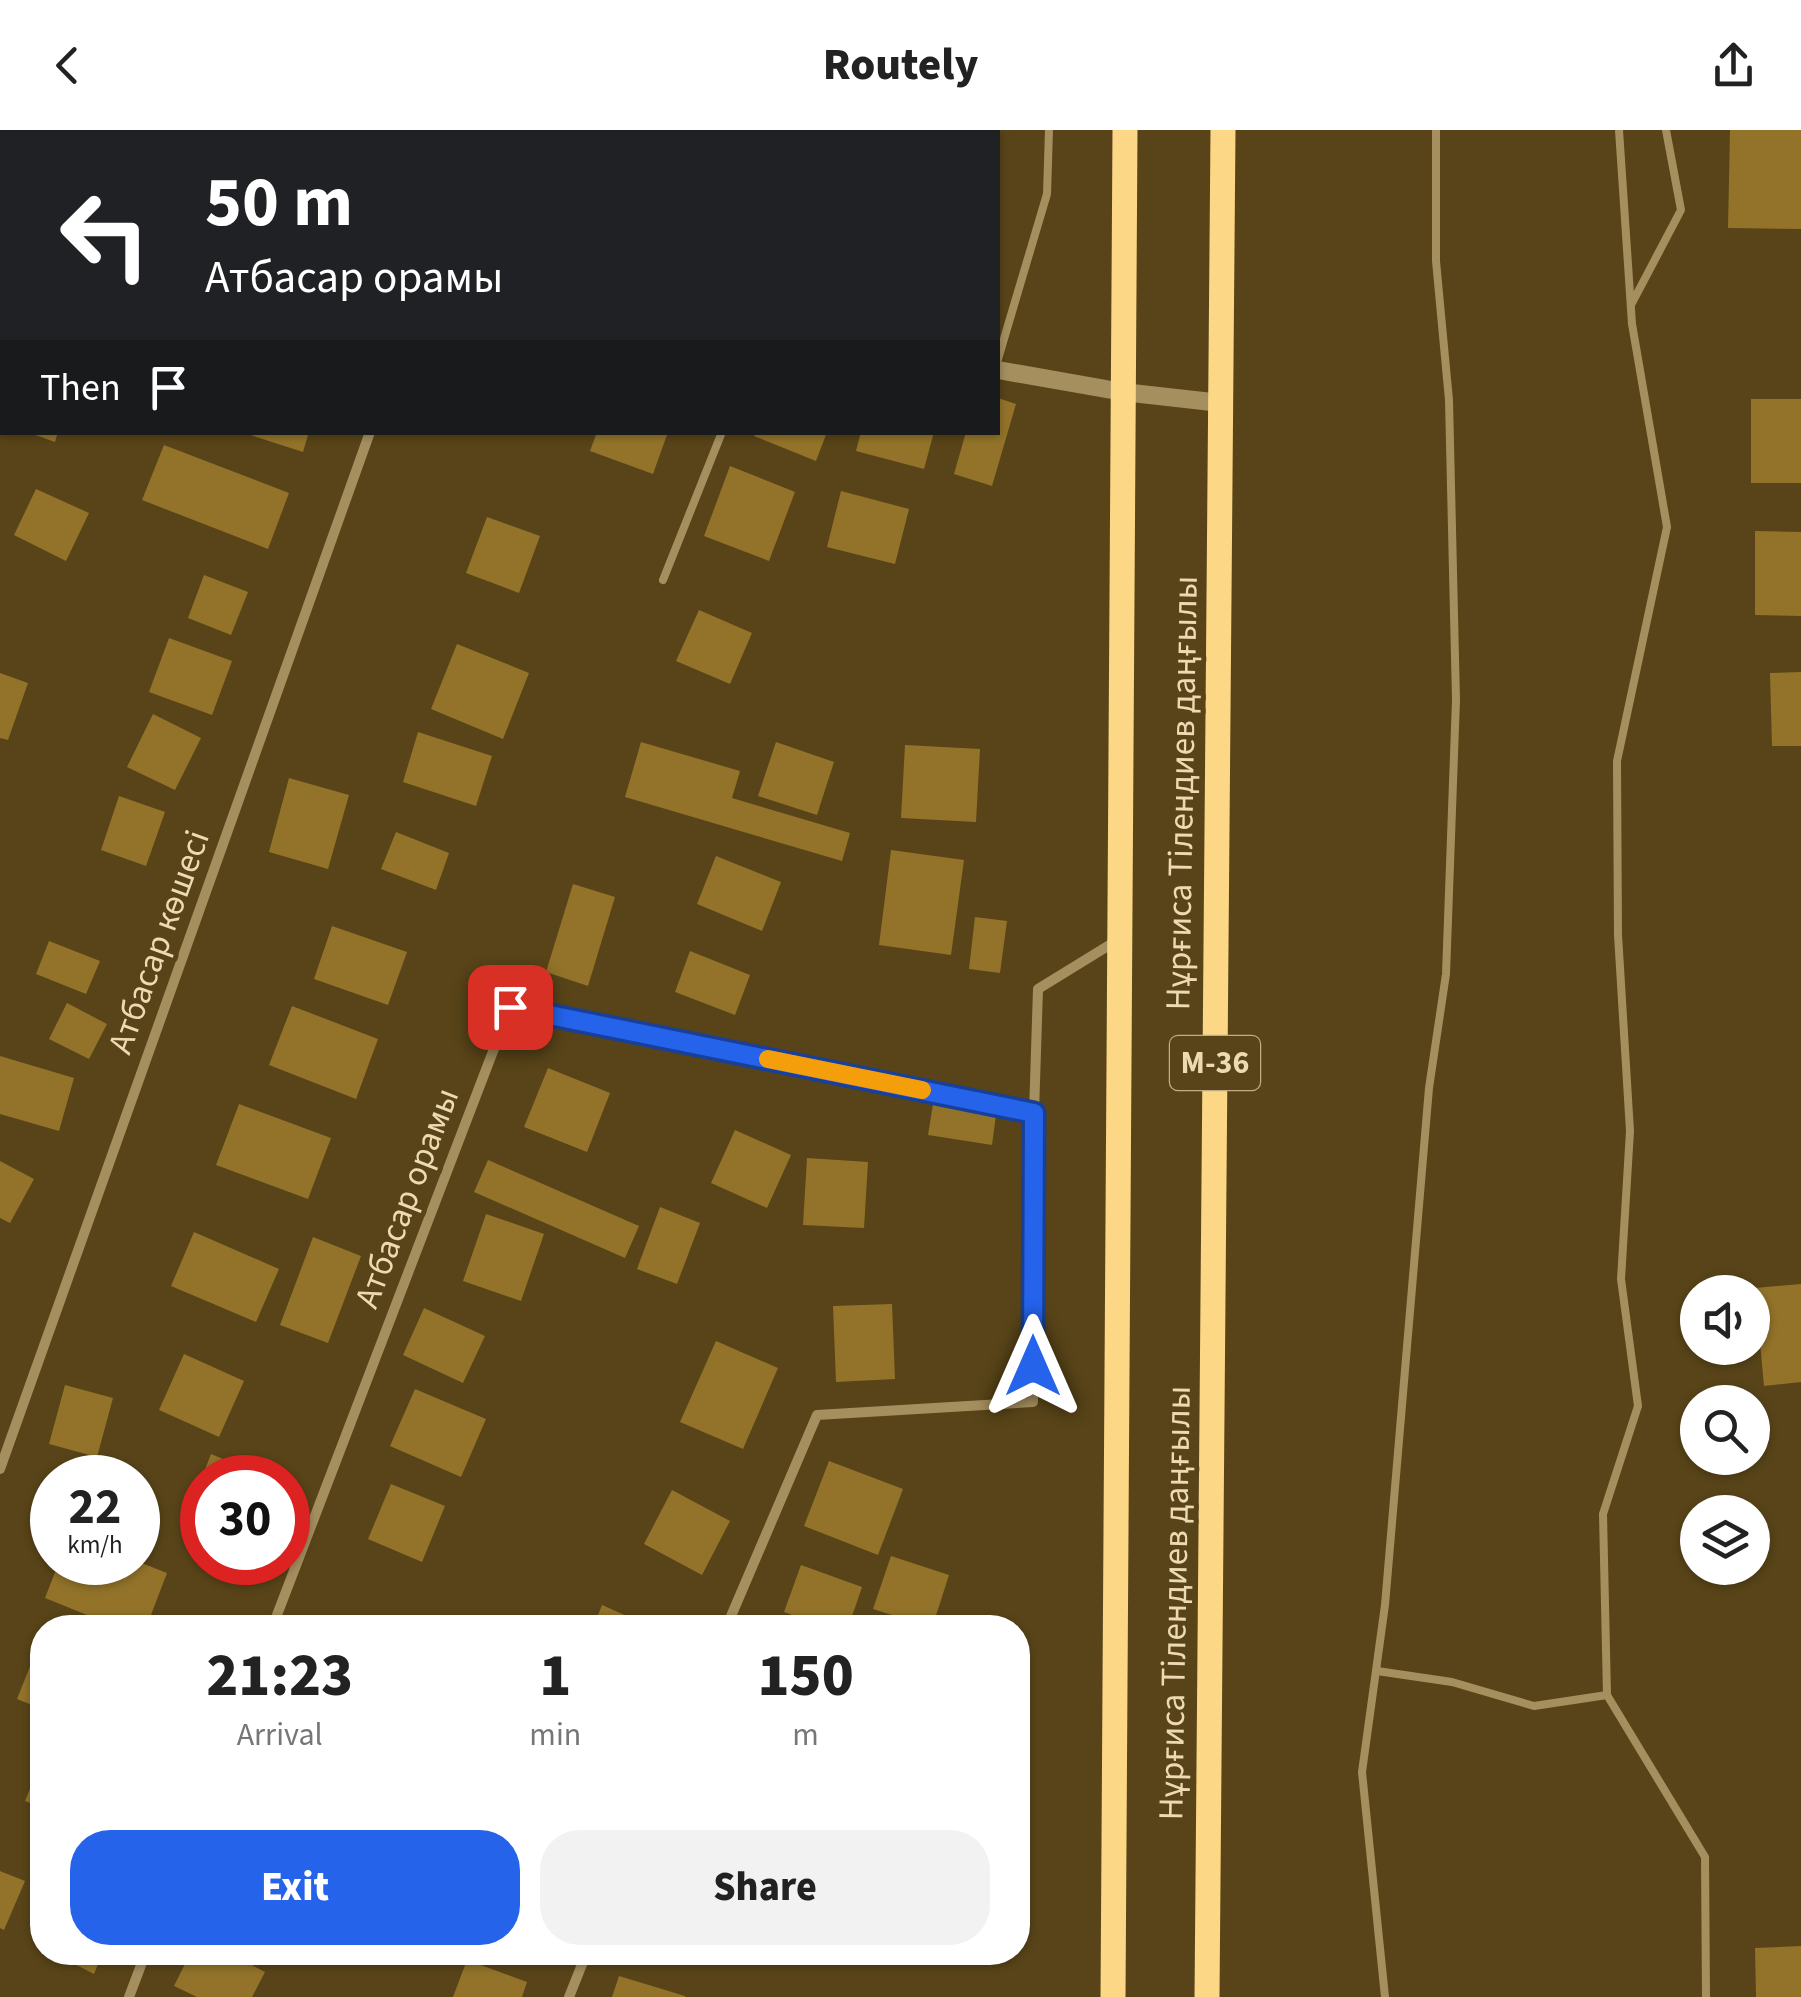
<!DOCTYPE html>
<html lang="en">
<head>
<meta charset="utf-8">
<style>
  body { margin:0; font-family:"Source Sans 3",sans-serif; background:#f2f2f2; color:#222; height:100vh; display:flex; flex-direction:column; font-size:38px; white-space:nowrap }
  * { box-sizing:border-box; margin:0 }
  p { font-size:32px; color:#767676 }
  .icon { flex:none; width:55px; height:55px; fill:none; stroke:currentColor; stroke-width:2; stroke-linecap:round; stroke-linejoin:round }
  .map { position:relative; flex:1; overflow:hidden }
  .drawer { position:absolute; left:30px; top:1485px; width:1000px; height:350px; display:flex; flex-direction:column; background:#fff; border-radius:40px; box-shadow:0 2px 8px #0004 }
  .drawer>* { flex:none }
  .guide { position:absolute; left:0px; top:0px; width:1000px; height:305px; box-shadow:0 2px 8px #0004; background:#202124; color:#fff; overflow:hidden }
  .fabs { position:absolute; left:1680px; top:1145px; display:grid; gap:20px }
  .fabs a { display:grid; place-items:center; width:90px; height:90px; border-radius:50%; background:#fff; box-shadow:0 2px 8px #0004; font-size:50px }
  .speed { position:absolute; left:30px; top:1325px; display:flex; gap:20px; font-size:50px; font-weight:700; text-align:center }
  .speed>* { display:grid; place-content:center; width:130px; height:130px; border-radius:50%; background:#fff; box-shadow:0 2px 8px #0004; line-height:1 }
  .speed small { font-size:25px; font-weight:400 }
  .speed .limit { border:15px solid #d22; background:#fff; color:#111 }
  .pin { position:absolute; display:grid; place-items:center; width:85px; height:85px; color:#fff; margin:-42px; border-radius:20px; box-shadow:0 5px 15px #0006 }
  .me { position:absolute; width:110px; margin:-55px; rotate:0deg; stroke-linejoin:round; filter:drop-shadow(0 0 8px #0008) }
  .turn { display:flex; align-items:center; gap:35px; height:210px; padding:0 40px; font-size:45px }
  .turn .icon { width:130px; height:130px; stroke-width:2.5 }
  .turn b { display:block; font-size:70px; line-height:85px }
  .then { display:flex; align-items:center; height:95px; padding:0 40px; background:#0003; gap:20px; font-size:38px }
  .eta { display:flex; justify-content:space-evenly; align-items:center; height:170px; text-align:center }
  .eta b { font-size:60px; font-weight:800; line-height:70px }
  .button { display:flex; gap:20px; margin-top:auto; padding:20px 40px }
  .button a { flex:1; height:115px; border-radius:40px; background:#2563eb; color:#fff; font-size:40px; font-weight:800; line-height:115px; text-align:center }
  .button a+a { background:#f2f2f2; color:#222 }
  header { display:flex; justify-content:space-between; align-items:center; height:130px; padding:0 40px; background:#fff; font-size:45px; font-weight:800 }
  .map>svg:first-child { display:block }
</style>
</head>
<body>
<header><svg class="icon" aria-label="back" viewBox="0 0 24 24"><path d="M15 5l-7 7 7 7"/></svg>Routely<svg class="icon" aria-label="share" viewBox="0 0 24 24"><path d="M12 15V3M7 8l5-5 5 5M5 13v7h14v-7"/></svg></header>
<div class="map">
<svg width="1801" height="1867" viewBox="0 0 1801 1867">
  <rect width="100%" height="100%" fill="#584418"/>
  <!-- building -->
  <g fill="#927329">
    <polygon points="1730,0 1801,0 1801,99 1728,98"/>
    <polygon points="998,268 1016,274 992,356 954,344 966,302 998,302"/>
    <rect x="1751" y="269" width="50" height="84"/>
    <polygon points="27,302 58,302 55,312"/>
    <polygon points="241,302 309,302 303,322"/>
    <polygon points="597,302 668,302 653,344 590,321"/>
    <polygon points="756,302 827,302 816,331 754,306"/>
    <polygon points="861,302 934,302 924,339 856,321"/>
    <polygon points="164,315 289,363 268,419 142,370"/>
    <polygon points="730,336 795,362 769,431 704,406"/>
    <polygon points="36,359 89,383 66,431 14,405"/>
    <polygon points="841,361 909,379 895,434 827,417"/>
    <polygon points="487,387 540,406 519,463 466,443"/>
    <polygon points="1755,401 1801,402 1801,486 1755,485"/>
    <polygon points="204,445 248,462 231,505 188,488"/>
    <polygon points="699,480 752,503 730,554 676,531"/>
    <polygon points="169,508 232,531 212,585 149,562"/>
    <polygon points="457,514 529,543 503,609 431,579"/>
    <polygon points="1801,542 1801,616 1772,616 1770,543"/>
    <polygon points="0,543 28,553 8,610 0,608"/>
    <polygon points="153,584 201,608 175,660 127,637"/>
    <polygon points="418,602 492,626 476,676 403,652"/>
    <polygon points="641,612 740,641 732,668 850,703 842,731 625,667"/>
    <polygon points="776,612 834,632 817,685 758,666"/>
    <polygon points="905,615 980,619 976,692 901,688"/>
    <polygon points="289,648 349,665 328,739 269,722"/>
    <polygon points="119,666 165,682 146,736 101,720"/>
    <polygon points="396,702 449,723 436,760 381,739"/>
    <polygon points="891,720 964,730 951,825 879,815"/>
    <polygon points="716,726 781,752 762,801 697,774"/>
    <polygon points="573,754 615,767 588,856 546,842"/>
    <polygon points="975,787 1007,791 1000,843 969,839"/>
    <polygon points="332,796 407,822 388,875 314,849"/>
    <polygon points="49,811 100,831 86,864 36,844"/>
    <polygon points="690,821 750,845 735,885 675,862"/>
    <polygon points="67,873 107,894 89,929 49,909"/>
    <polygon points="292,876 378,909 356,969 269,935"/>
    <polygon points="0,926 74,948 59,1001 0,984"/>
    <polygon points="548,938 610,963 587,1022 524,997"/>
    <polygon points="239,974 331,1008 308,1069 216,1035"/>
    <polygon points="933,974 996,985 992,1015 928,1005"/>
    <polygon points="735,1000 791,1025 767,1078 711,1053"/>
    <polygon points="807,1028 868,1032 864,1098 803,1095"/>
    <polygon points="488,1030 639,1096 625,1128 474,1062"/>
    <polygon points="0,1031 34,1049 10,1093 0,1088"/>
    <polygon points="660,1077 700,1093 677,1154 637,1139"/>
    <polygon points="486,1084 544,1104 521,1171 463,1151"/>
    <polygon points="194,1102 279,1139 256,1192 171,1156"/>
    <polygon points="313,1107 361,1126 328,1213 280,1195"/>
    <polygon points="1801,1154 1801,1252 1764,1256 1755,1158"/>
    <polygon points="892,1174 895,1249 836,1252 833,1176"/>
    <polygon points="424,1178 485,1206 463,1253 403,1225"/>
    <polygon points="716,1211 778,1238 743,1319 680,1292"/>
    <polygon points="184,1224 244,1251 219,1307 159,1280"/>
    <polygon points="65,1255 113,1268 97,1327 49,1314"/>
    <polygon points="415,1259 486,1289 461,1347 390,1316"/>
    <polygon points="211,1324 267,1347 267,1348 202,1348 202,1377 192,1373"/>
    <polygon points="829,1331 903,1359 878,1425 804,1396"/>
    <polygon points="391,1354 445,1376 422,1432 368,1409"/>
    <polygon points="672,1360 730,1391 702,1445 644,1414"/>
    <polygon points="891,1426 949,1445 932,1498 873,1479"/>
    <polygon points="59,1432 139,1432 167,1443 146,1498 119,1498 45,1468"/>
    <polygon points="801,1435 862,1457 848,1498 826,1498 784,1482"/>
    <polygon points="602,1475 654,1498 593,1498"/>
    <polygon points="37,1519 42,1521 42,1579 17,1569"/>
    <polygon points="42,1629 42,1678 25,1671"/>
    <polygon points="0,1741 25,1751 4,1800 0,1798"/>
    <polygon points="1801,1816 1801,1867 1756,1867 1755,1818"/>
    <polygon points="51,1822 103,1822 94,1844"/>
    <polygon points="191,1822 227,1822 265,1842 252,1867 197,1867 174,1856"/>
    <polygon points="467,1830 527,1852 522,1867 453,1867"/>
    <polygon points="619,1846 685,1866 685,1867 612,1867"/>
  </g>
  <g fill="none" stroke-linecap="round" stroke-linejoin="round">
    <!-- service -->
    <g stroke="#a68f5f" stroke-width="8">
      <polyline points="1619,0 1632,194 1667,397 1617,631 1618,805 1630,1001 1621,1149 1638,1276 1603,1384 1607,1565 1705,1727 1706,1867"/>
      <polyline points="1631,175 1681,80 1666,0"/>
      <polyline points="998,229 1047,64 1049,0"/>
      <polyline points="663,450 722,302"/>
      <polyline points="1377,1541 1452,1552 1534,1576 1607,1565"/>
      <polyline points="1385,1867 1362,1642 1385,1475 1429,958 1446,844 1456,570 1449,270 1436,131 1436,0"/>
    </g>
    <!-- minor -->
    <g stroke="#a68f5f" stroke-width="10">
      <polyline points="7,2 8,0"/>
      <polyline points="478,2 480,0"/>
      <polyline points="0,23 2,16"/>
      <polyline points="0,1339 370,302"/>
      <polyline points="272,1498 510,877 1034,983 1038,859 1116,811"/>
      <polyline points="726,1498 817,1285 1033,1272 1034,983"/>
      <polyline points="129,1867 146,1822"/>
      <polyline points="569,1867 587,1822"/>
    </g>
    <!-- tertiary -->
    <g stroke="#a68f5f" stroke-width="18">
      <polyline points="422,0 427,2"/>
      <polyline points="998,240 1123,262 1221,273"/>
    </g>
    <!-- primary -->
    <g stroke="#fcd786" stroke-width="25">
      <polyline points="1113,1867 1125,0"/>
      <polyline points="1207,1867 1223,0"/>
    </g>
  </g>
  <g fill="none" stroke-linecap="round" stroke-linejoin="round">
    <!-- route casing -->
    <g stroke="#184099" stroke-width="25">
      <polyline id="route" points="510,877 1034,983 1033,1236"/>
    </g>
    <!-- route -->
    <use href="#route" stroke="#2563eb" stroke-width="18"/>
    <!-- slow -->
    <polyline stroke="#f59e0b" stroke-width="18" points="768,929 922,960"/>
  </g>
  <g text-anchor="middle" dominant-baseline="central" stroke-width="10" stroke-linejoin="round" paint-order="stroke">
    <!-- shield labels -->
    <rect fill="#584418" stroke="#c0ad84" stroke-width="2.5" x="1170" y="906" width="90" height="54" rx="8"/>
    <g font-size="32" font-weight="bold" fill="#eddab3">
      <text x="1215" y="933">M-36</text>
    </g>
    <!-- street labels -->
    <g font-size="35" fill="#eddab3" stroke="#584418">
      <text transform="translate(1182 663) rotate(-89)">Нұрғиса Тілендиев даңғылы</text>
      <text transform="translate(159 812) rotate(-70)">Атбасар көшесі</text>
      <text transform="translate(407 1068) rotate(-69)">Атбасар орамы</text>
      <text transform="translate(1175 1473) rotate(-89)">Нұрғиса Тілендиев даңғылы</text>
    </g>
  </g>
</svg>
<div class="fabs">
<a><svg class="icon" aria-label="sound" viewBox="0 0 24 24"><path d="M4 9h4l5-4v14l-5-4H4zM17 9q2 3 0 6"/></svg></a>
<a><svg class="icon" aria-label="search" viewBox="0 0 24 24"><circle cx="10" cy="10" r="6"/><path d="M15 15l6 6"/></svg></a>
<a><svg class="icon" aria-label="layers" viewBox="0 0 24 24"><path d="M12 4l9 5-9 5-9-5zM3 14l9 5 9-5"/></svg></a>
</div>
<div class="speed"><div>22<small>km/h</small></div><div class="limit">30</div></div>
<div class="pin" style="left:510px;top:877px;background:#d93025"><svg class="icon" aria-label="arrive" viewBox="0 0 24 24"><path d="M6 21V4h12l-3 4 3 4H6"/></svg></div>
<svg class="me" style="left:1033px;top:1236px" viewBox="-20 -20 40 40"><path d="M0-17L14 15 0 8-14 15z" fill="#2563eb" stroke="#fff" stroke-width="4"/></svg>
<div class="guide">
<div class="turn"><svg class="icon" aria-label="left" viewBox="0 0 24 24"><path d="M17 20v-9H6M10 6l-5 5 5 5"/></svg><div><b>50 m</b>Атбасар орамы</div></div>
<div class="then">Then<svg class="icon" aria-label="arrive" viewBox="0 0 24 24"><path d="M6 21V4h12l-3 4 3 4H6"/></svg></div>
</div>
<section class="drawer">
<div class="eta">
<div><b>21:23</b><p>Arrival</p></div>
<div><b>1</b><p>min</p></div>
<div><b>150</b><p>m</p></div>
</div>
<div class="button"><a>Exit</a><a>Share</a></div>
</section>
</div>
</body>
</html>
